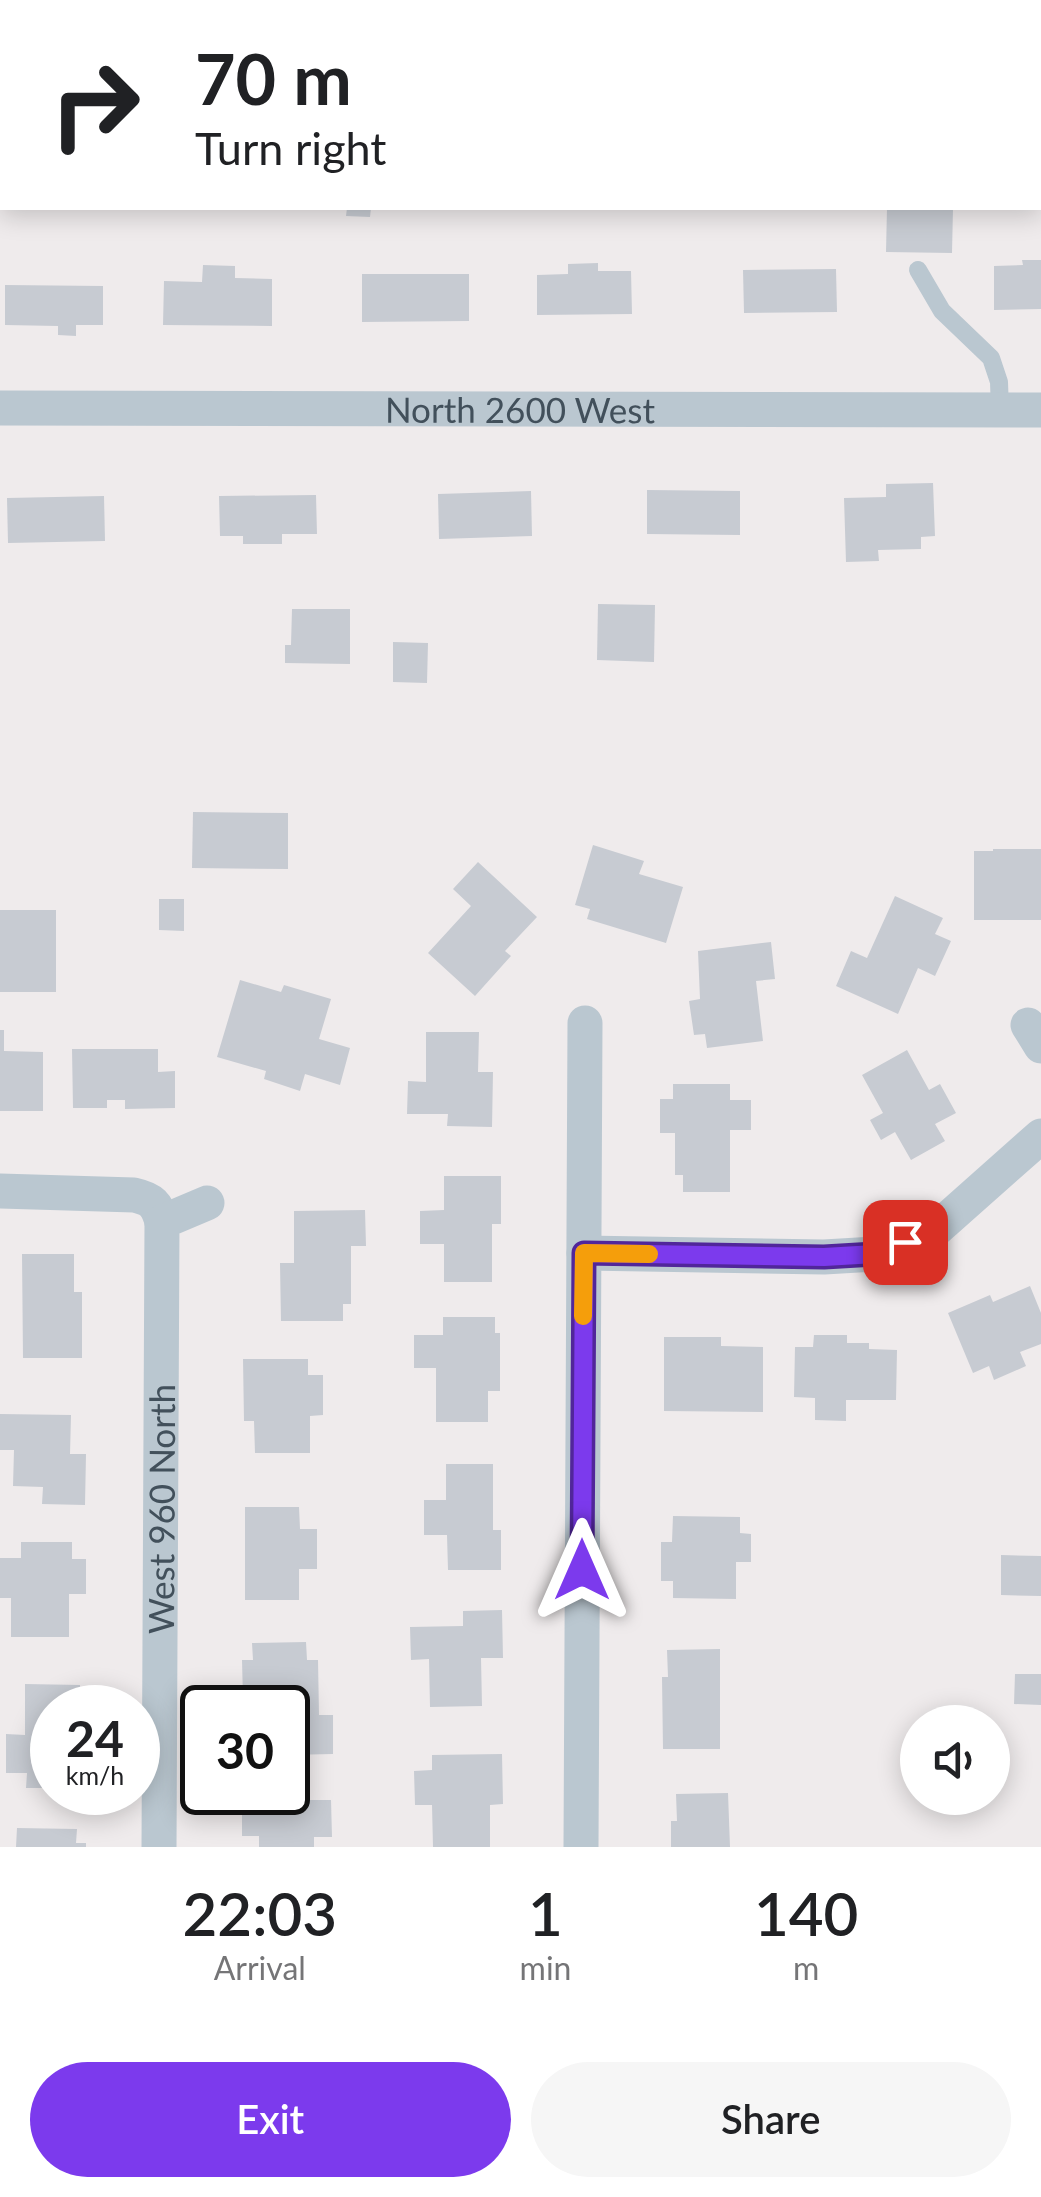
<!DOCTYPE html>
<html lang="en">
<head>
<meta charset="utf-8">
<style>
  body { margin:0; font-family:Lato,sans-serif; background:#f6f6f6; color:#202124; height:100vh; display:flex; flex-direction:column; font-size:38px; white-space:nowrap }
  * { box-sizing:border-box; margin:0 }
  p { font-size:32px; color:#757577 }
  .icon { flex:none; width:55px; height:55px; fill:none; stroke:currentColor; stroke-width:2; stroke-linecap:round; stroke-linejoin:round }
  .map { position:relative; height:1847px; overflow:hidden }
  .side { display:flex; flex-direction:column; background:#fff; flex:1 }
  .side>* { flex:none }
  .top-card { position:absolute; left:0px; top:0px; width:1042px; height:210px; box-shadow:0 5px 25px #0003; background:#fff; color:#202124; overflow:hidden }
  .fabs { position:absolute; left:900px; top:1705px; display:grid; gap:20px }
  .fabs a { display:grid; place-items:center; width:110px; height:110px; border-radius:50%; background:#fff; box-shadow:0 5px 25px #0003; font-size:50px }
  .speed { position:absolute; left:30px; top:1685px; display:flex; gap:20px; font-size:50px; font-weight:700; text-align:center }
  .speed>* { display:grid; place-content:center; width:130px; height:130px; border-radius:50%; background:#fff; box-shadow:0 5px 25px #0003; line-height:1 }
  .speed small { font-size:25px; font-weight:400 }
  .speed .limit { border:5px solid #111; border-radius:15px; background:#fff; color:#111 }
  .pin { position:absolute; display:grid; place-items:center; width:85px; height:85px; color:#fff; margin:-42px; border-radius:20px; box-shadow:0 5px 15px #0006 }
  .me { position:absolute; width:110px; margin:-55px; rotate:0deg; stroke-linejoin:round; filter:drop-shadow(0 0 8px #0008) }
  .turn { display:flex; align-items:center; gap:35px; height:210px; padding:0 30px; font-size:45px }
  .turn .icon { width:130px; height:130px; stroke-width:2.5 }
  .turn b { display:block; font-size:70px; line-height:85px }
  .eta { display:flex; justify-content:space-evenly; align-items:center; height:170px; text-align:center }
  .eta b { font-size:60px; font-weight:600; line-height:70px }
  .button { display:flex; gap:20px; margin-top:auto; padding:20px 30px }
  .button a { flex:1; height:115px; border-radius:60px; background:#7c3aed; color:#fff; font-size:40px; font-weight:600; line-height:115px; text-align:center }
  .button a+a { background:#f6f6f6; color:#202124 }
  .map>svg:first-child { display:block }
</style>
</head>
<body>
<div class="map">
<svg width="1041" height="1847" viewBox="0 0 1041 1847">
  <rect width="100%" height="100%" fill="#efebec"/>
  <!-- building -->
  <g fill="#c7cbd2">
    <polygon points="347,208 371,208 370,217 346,216"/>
    <polygon points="887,208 953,208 952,253 886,252"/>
    <polygon points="1022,260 1041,260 1041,309 994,310 994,266 1023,265"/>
    <polygon points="598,263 598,271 631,271 632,314 537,315 537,275 568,274 568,264"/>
    <polygon points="203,265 235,266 235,278 272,279 272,326 163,325 164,281 202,282"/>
    <polygon points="836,269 837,312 744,313 743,270"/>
    <polygon points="362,274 469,274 469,321 362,322"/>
    <polygon points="5,285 103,286 103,325 76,325 76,336 58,335 58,326 5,325"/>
    <polygon points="933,483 935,536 921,537 921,549 878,550 879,561 846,562 844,498 886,497 886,484"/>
    <polygon points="647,490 740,491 740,535 647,534"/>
    <polygon points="531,491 532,536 439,539 438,494"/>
    <polygon points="316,495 317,534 282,534 282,544 243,544 243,536 220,536 219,496"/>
    <polygon points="104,496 105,541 8,543 7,498"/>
    <polygon points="598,604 655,605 654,662 597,660"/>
    <polygon points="292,609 350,609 350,664 285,663 285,645 291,645"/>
    <polygon points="393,642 428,643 427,683 393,682"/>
    <polygon points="193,812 288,813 288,869 192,868"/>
    <polygon points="593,845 644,861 639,874 683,887 666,943 587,919 590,909 575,905"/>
    <polygon points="993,849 1041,849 1041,920 974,920 974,851 993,851"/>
    <polygon points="478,862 537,917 505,951 511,956 475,996 428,953 471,906 453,889"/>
    <polygon points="895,896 943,918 935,934 951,941 935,976 918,968 898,1014 836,986 851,951 867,958"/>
    <polygon points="159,899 184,899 184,931 159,930"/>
    <rect x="0" y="910" width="56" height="82"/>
    <polygon points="771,942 775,979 756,981 763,1041 707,1048 705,1034 694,1035 689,1001 700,999 698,951"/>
    <polygon points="240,980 281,992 284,985 331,999 319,1039 350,1048 340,1085 305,1074 300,1091 264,1079 266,1071 217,1057"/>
    <polygon points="0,1030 4,1030 4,1051 43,1052 43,1111 0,1111"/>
    <polygon points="426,1032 479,1032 478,1072 493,1072 492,1127 447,1126 448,1114 407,1114 408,1081 426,1082"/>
    <polygon points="72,1049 158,1049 158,1072 175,1071 175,1108 125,1109 125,1100 107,1100 107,1108 73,1108"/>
    <polygon points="907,1050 929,1090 940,1084 956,1113 935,1124 945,1141 911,1160 895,1132 881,1140 870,1120 883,1113 862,1075"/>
    <polygon points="673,1084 730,1084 730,1100 751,1100 751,1130 730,1130 730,1192 683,1192 683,1175 675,1175 675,1133 660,1133 660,1099 673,1099"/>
    <polygon points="444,1176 501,1176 501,1224 492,1224 492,1282 444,1282 444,1244 420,1244 420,1211 444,1210"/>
    <polygon points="365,1210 366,1246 351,1246 351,1304 343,1304 343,1321 281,1321 280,1263 294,1263 294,1211"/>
    <polygon points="22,1254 74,1254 74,1292 82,1292 82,1358 23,1358"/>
    <polygon points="1030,1286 1041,1313 1041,1344 1020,1352 1026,1366 994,1380 989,1366 973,1373 948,1313 990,1295 993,1302"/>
    <polygon points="443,1317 495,1317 495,1333 500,1333 500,1391 488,1391 488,1422 436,1422 436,1368 414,1368 414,1335 443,1335"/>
    <polygon points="814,1335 847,1335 847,1343 869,1343 869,1349 897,1350 896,1400 846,1400 846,1421 815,1420 815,1398 794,1397 795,1347 813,1347"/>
    <polygon points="664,1337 721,1337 721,1346 763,1347 763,1412 664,1411"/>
    <polygon points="243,1359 308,1359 308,1375 323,1375 323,1415 310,1416 310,1453 255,1453 254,1421 244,1421"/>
    <polygon points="0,1414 71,1415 70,1454 86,1454 85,1505 42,1504 43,1487 13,1486 14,1450 0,1450"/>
    <polygon points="446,1464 493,1464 493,1530 501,1530 501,1570 448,1570 447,1535 424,1535 424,1500 446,1500"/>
    <polygon points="245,1507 299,1507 300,1529 317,1529 317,1569 299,1569 299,1600 245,1600"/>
    <polygon points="673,1516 740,1517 740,1533 751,1534 751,1562 736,1562 736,1599 673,1598 673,1581 661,1581 661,1542 672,1542"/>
    <polygon points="21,1542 72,1542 72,1559 86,1559 86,1594 69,1594 69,1637 11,1637 11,1598 0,1598 0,1558 21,1558"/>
    <polygon points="1001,1555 1041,1556 1041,1596 1001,1595"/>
    <polygon points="502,1610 503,1658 481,1658 482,1706 430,1707 429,1659 411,1660 410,1627 463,1626 463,1611"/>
    <polygon points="306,1642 307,1660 318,1660 319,1715 333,1715 333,1754 288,1755 288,1708 260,1708 260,1699 243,1699 242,1660 253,1660 252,1643"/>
    <polygon points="720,1649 720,1749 663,1749 662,1677 668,1677 667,1650"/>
    <polygon points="1015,1674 1041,1674 1041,1705 1014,1704"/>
    <polygon points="25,1684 80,1685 80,1708 52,1708 52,1788 26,1788 27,1773 6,1773 6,1734 25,1735"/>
    <polygon points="502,1754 503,1804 490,1805 490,1847 433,1847 432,1805 415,1805 414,1771 432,1770 432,1755"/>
    <polygon points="288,1785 295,1785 295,1800 331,1800 332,1837 314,1837 314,1847 259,1847 259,1836 242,1836 242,1801 257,1801 257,1792 288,1792"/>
    <polygon points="728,1793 730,1847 671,1847 671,1821 677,1821 676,1794"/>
    <polygon points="17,1828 77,1829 76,1843 86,1843 86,1847 16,1847"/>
  </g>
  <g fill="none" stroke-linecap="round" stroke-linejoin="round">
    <!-- lane -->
    <polyline stroke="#bac7d0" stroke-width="18" points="918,270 942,311 991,358 999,382 1000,410"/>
    <!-- street -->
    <g stroke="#bac7d0" stroke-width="35">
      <path id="s1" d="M0,408L1041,410"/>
      <polyline points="1028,1025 1041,1046"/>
      <path d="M0,1191L134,1195C152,1199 157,1204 162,1222"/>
      <polyline points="584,1253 824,1257 875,1254 934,1231 1041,1136"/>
      <path id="s2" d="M159,1847L162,1222L207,1203"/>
      <polyline points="581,1847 585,1023"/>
    </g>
  </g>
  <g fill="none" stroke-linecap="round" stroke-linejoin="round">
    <!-- route casing -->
    <g stroke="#51269a" stroke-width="25">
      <polyline id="route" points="582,1570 584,1253 824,1257 875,1254 905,1242"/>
    </g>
    <!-- route -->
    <use href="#route" stroke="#7c3aed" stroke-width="18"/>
    <!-- slow -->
    <polyline stroke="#f59e0b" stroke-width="18" points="583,1316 584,1253 649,1254"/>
  </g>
  <g text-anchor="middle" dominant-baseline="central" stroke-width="10" stroke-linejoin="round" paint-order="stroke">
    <!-- street labels -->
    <g font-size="35" fill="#42505b" stroke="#fff">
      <text stroke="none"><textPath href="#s1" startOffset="520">North 2600 West</textPath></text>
      <text stroke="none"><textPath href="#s2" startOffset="338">West 960 North</textPath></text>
    </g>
  </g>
</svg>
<div class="fabs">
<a><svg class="icon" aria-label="sound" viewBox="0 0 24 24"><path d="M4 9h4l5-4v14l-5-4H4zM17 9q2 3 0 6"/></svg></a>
</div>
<div class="speed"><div>24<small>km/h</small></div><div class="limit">30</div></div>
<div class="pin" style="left:905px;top:1242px;background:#d93025"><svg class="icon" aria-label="arrive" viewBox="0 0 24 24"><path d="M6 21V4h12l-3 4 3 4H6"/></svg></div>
<svg class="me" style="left:582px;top:1570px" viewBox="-20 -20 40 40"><path d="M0-17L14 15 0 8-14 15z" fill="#7c3aed" stroke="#fff" stroke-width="4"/></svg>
<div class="top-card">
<div class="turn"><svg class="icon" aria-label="right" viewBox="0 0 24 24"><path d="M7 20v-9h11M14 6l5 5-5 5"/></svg><div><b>70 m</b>Turn right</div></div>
</div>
</div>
<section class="side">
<div class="eta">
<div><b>22:03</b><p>Arrival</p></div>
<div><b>1</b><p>min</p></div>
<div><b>140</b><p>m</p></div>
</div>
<div class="button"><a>Exit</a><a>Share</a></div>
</section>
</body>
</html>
